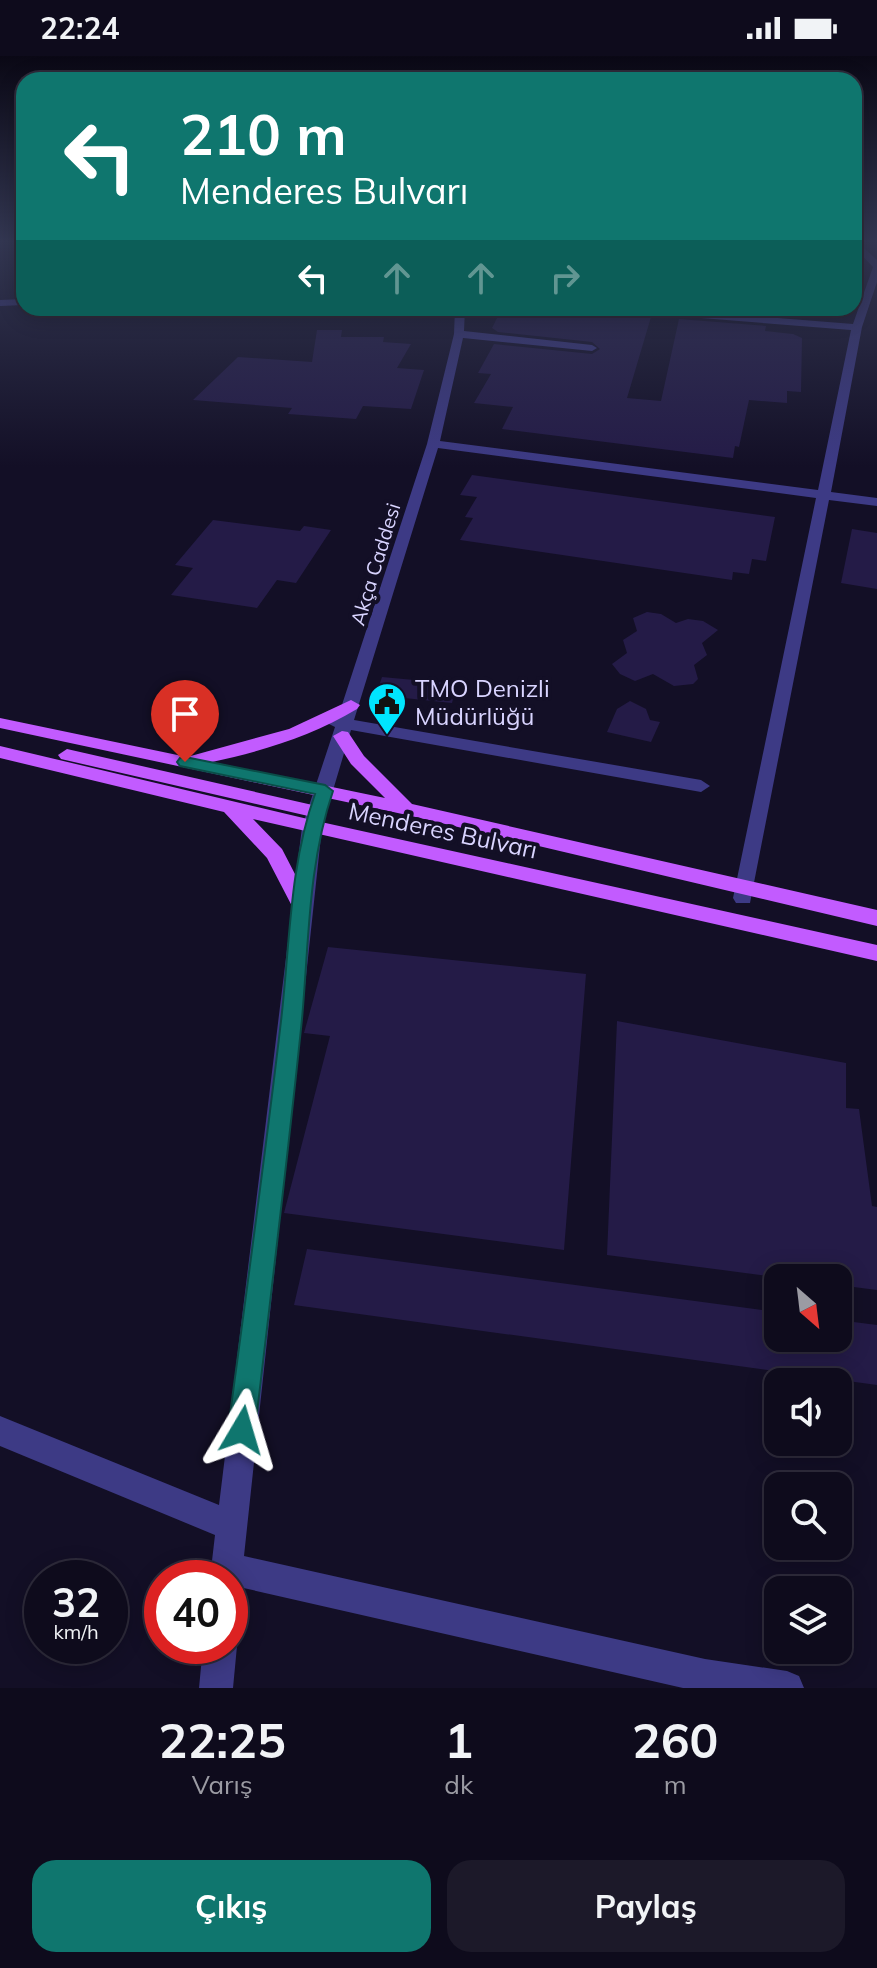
<!DOCTYPE html>
<html lang="tr">
<head>
<meta charset="utf-8">
<style>
  body { margin:0; font-family:Mulish,sans-serif; background:#1c1929; color:#f1f3f6; height:100vh; display:flex; flex-direction:column; font-size:30px; white-space:nowrap }
  * { box-sizing:border-box; margin:0 }
  p { font-size:26px; color:#9b9ba3 }
  .icon { flex:none; width:44px; height:44px; fill:none; stroke:currentColor; stroke-width:2; stroke-linecap:round; stroke-linejoin:round }
  .map { position:relative; height:1632px; overflow:hidden }
  .sheet { display:flex; flex-direction:column; background:#0e0b1c; flex:1 }
  .sheet>* { flex:none }
  .banner { position:absolute; left:16px; top:16px; width:846px; height:244px; border-radius:24px; box-shadow:0 4px 20px #0003,0 0 0 2px #2e2b3b; background:#0f766e; color:#fff; overflow:hidden }
  .needle { width:52px; rotate:152deg }
  .fabs { position:absolute; left:764px; top:1208px; display:grid; gap:16px }
  .fabs a { display:grid; place-items:center; width:88px; height:88px; border-radius:16px; background:#0e0b1c; box-shadow:0 4px 20px #0003,0 0 0 2px #2e2b3b; font-size:40px }
  .speed { position:absolute; left:24px; top:1504px; display:flex; gap:16px; font-size:40px; font-weight:700; text-align:center }
  .speed>* { display:grid; place-content:center; width:104px; height:104px; border-radius:50%; background:#0e0b1c; box-shadow:0 4px 20px #0003,0 0 0 2px #2e2b3b; line-height:1 }
  .speed small { font-size:20px; font-weight:400 }
  .speed .limit { border:12px solid #d22; background:#fff; color:#111 }
  .pin { position:absolute; display:grid; place-items:center; width:68px; height:68px; color:#fff; margin:-82px -34px; border-radius:50% 50% 50% 0; rotate:-45deg; box-shadow:0 0 8px #0007 }
  .pin .icon { rotate:45deg }
  .me { position:absolute; width:88px; margin:-44px; rotate:7deg; stroke-linejoin:round; filter:drop-shadow(0 0 6px #0008) }
  .turn { display:flex; align-items:center; gap:28px; height:168px; padding:0 32px; font-size:36px }
  .turn .icon { width:104px; height:104px; stroke-width:2.5 }
  .turn b { display:block; font-size:56px; line-height:68px }
  .lanes { display:flex; align-items:center; height:76px; padding:0 32px; background:#0003; justify-content:center; gap:40px; direction:ltr }
  .lanes .off { opacity:.35 }
  .eta { display:flex; justify-content:space-evenly; align-items:center; height:136px; text-align:center }
  .eta b { font-size:48px; font-weight:700; line-height:56px }
  .primary-button { display:flex; gap:16px; margin-top:auto; padding:16px 32px }
  .primary-button a { flex:1; height:92px; border-radius:24px; background:#0f766e; color:#fff; font-size:32px; font-weight:700; line-height:92px; text-align:center }
  .primary-button a+a { background:#1c1929; color:#f1f3f6 }
  .status { display:flex; justify-content:space-between; align-items:center; height:56px; padding:0 40px; background:#0e0b1c; direction:ltr }
  .status svg { height:22px; fill:currentColor }
  .map>svg:first-child { display:block }
</style>
</head>
<body>
<div class="status"><b>22:24</b><svg viewBox="0 0 49 12"><path d="M0 12V9h3v3zM5 12V6h3v6zM10 12V3h3v9zM15 12V0h3v12zM26 1h20v11H26zM47 4h2v5h-2z"/></svg></div>
<div class="map">
<svg width="877" height="1632" viewBox="0 0 877 1632">
  <rect width="100%" height="100%" fill="#130f26"/>
  <!-- building -->
  <g fill="#241b47">
    <polygon points="602,252 613,258 651,261 627,342 661,345 679,263 766,270 765,275 793,278 802,282 801,336 787,335 787,347 749,344 739,391 735,390 733,402 502,373 513,351 474,347 491,318 478,317 494,288 592,298 600,293 592,286 498,276 492,272 499,258 512,255 602,262"/>
    <polygon points="317,274 342,274 341,281 384,281 383,286 411,288 397,312 424,314 411,353 363,350 356,363 288,358 292,352 193,344 238,301 312,306"/>
    <polygon points="472,419 775,461 766,505 752,503 749,518 733,516 732,524 460,484 473,462 465,461 477,441 460,439"/>
    <polygon points="213,464 300,475 304,470 331,474 296,527 277,524 257,552 171,539 193,512 175,509"/>
    <polygon points="852,473 877,477 877,533 841,527"/>
    <polygon points="647,556 661,558 676,567 688,563 703,565 718,574 702,587 707,599 694,609 698,623 693,628 674,630 653,618 635,625 620,618 612,608 627,597 623,584 637,575 633,562"/>
    <polygon points="382,621 457,628 452,647 376,639"/>
    <polygon points="630,645 646,653 650,664 660,666 651,686 607,676 617,653"/>
    <polygon points="328,891 586,918 564,1194 284,1157 330,980 304,977"/>
    <polygon points="617,965 846,1007 846,1052 859,1053 872,1150 877,1151 877,1234 838,1229 838,1222 784,1222 607,1199"/>
    <polygon points="307,1193 778,1256 778,1282 838,1282 838,1264 877,1269 877,1329 294,1249"/>
  </g>
  <g fill="none" stroke-linecap="round" stroke-linejoin="round">
    <!-- minor -->
    <g fill="#3d3a85" fill-rule="evenodd">
      <polygon points="854,183 877,204 877,226 862,271 831,436 877,442 877,450 829,444 750,847 736,847 733,842 816,442 438,392 354,664 701,724 710,730 701,736 351,674 322,771 244,1500 705,1603 787,1615 799,1620 804,1632 683,1632 239,1531 230,1536 230,1522 210,1522 215,1479 0,1390 0,1360 219,1449 302,771 335,671 325,666 328,662 338,661 427,388 454,278 455,252 465,252 464,275 592,289 597,292 592,295 463,282 440,385 818,434 851,274 613,255 608,252 652,252 853,268 873,211 854,191"/>
      <polygon points="24,243 24,249 0,250 0,244"/>
      <polygon points="230,1577 237,1590 233,1632 199,1632 203,1590 230,1590"/>
    </g>
    <!-- major -->
    <g fill="#c25bff" fill-rule="evenodd">
      <path d="M351,644L360,649L357,653C312,680 263,695 212,706L385,742L351,708L333,680L342,675L348,676L364,700L412,748L877,854V870L407,759L0,672V662L187,701L289,673Z"/>
      <polygon points="0,690 312,764 877,889 877,905 253,763 282,793 311,849 308,854 294,854 267,802 224,756 0,702"/>
      <polygon points="67,693 317,750 326,756 317,762 61,703 58,699"/>
    </g>
  </g>
  <!-- sky -->
  <linearGradient id="sky" x2="0" y2="1"><stop stop-color="#0a0815"/><stop offset="0.45" stop-color="#333752"/><stop offset="1" stop-color="#333752" stop-opacity="0"/></linearGradient>
  <rect width="877" height="411" fill="url(#sky)"/>
  <!-- route -->
  <path fill="#0f766e" stroke="#0a4d48" stroke-width="2" d="M185,701L325,729L333,735C308,808 309,886 302,963C288,1100 271,1237 255,1374L251,1384L242,1388L232,1384L228,1374C246,1238 265,1102 281,965C290,889 289,811 315,738L180,710L177,706L180,702Z"/>
  <!-- icons -->
  <defs>
    <g id="civic-pin" transform="scale(2)"><path d="M0 17L-7.5 6A9.5 9.5 0 1 1 7.5 6Z" fill="#00e5ff" stroke="#130f26"/><path d="M-.6-6.5H3V-4.5H.6V-3L4-1V1h2V6H-6V1h2V-1L-.6-3ZM-1.2 2.5V6h2.4V2.5Z" fill="#111"/></g>
  </defs>
  <g fill-rule="evenodd">
    <use href="#civic-pin" x="387" y="646"/>
  </g>
  <g text-anchor="middle" dominant-baseline="central" stroke-width="8" stroke-linejoin="round" paint-order="stroke">
    <!-- far-street labels -->
    <g font-size="20" fill="#d9d4ff" stroke="#130f26">
      <text transform="translate(375 508) rotate(-73)">Akça Caddesi</text>
    </g>
    <!-- poi labels -->
    <g font-size="24" fill="#d9d4ff" stroke="#130f26" text-anchor="start">
      <text x="415" y="632">TMO Denizli<tspan x="415" dy="28">Müdürlüğü</tspan></text>
    </g>
    <!-- street labels -->
    <g font-size="24" fill="#d9d4ff" stroke="#130f26">
      <text transform="translate(443 774) rotate(12)">Menderes Bulvarı</text>
    </g>
  </g>
</svg>
<div class="fabs">
<a><svg class="needle" viewBox="-14 -14 28 28"><path d="M0-13l5 13h-10z" fill="#e53935"/><path d="M0 13l5-13h-10z" fill="#9b9ba3"/></svg></a>
<a><svg class="icon" aria-label="sound" viewBox="0 0 24 24"><path d="M4 9h4l5-4v14l-5-4H4zM17 9q2 3 0 6"/></svg></a>
<a><svg class="icon" aria-label="search" viewBox="0 0 24 24"><circle cx="10" cy="10" r="6"/><path d="M15 15l6 6"/></svg></a>
<a><svg class="icon" aria-label="layers" viewBox="0 0 24 24"><path d="M12 4l9 5-9 5-9-5zM3 14l9 5 9-5"/></svg></a>
</div>
<div class="speed"><div>32<small>km/h</small></div><div class="limit">40</div></div>
<div class="pin" style="left:185px;top:706px;background:#d93025"><svg class="icon" aria-label="arrive" viewBox="0 0 24 24"><path d="M6 21V4h12l-3 4 3 4H6"/></svg></div>
<svg class="me" style="left:242px;top:1374px" viewBox="-20 -20 40 40"><path d="M0-17L14 15 0 8-14 15z" fill="#0f766e" stroke="#fff" stroke-width="4"/></svg>
<div class="banner">
<div class="turn"><svg class="icon" aria-label="left" viewBox="0 0 24 24"><path d="M17 20v-9H6M10 6l-5 5 5 5"/></svg><div><b>210 m</b>Menderes Bulvarı</div></div>
<div class="lanes"><svg class="icon" aria-label="left" viewBox="0 0 24 24"><path d="M17 20v-9H6M10 6l-5 5 5 5"/></svg><svg class="icon off" aria-label="ahead" viewBox="0 0 24 24"><path d="M12 20V5M6 11l6-6 6 6"/></svg><svg class="icon off" aria-label="ahead" viewBox="0 0 24 24"><path d="M12 20V5M6 11l6-6 6 6"/></svg><svg class="icon off" aria-label="right" viewBox="0 0 24 24"><path d="M7 20v-9h11M14 6l5 5-5 5"/></svg></div>
</div>
</div>
<section class="sheet">
<div class="eta">
<div><b>22:25</b><p>Varış</p></div>
<div><b>1</b><p>dk</p></div>
<div><b>260</b><p>m</p></div>
</div>
<div class="primary-button"><a>Çıkış</a><a>Paylaş</a></div>
</section>
</body>
</html>
